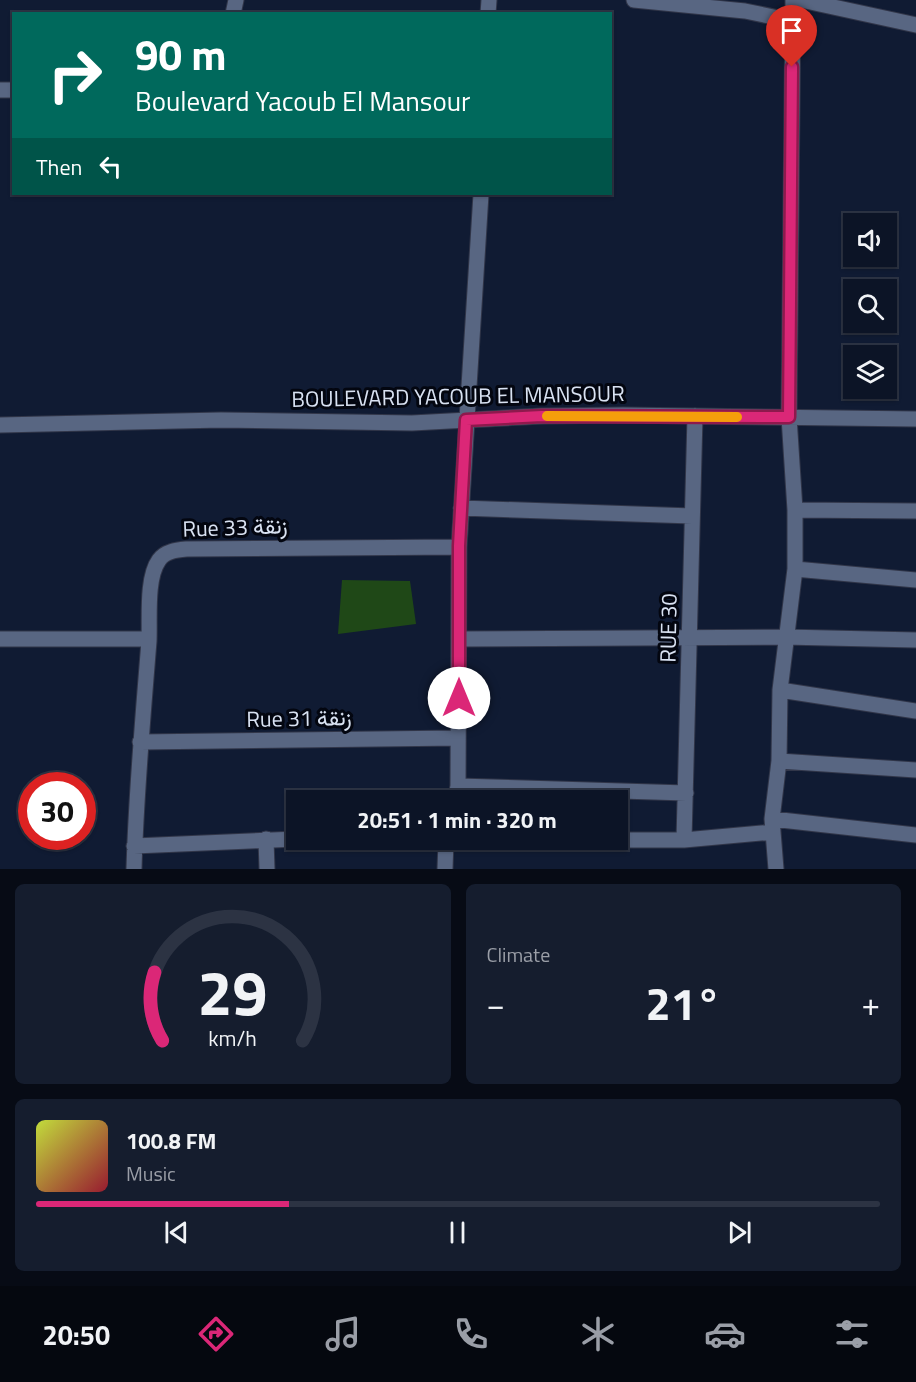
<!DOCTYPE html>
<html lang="en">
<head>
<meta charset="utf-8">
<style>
  body { margin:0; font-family:"Titillium Web",Vazirmatn,sans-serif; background:#151d2e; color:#f1f3f6; height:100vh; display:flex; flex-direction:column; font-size:22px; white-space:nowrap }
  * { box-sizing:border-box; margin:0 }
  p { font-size:20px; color:#9a9ea7 }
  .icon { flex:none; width:33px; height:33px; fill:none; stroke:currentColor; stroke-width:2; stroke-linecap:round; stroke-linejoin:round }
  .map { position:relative; height:869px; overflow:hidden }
  .side { display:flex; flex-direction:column; gap:15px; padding:15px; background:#070b15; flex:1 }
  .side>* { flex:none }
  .banner { position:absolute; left:12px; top:12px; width:600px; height:183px; border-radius:0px; box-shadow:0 2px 4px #0004,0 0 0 2px #2c3343; background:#00695c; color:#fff; overflow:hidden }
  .buttons { position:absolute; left:843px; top:213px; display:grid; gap:12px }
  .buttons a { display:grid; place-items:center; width:54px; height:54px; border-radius:0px; background:#0c1426; box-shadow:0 2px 4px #0004,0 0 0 2px #2c3343; font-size:30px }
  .speed { position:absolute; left:18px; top:772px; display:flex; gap:12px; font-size:30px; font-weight:700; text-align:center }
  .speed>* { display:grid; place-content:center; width:78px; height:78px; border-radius:50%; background:#0c1426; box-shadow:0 2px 4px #0004,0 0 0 2px #2c3343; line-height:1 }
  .speed .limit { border:9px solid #d22; background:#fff; color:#111 }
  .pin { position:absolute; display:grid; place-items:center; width:51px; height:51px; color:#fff; margin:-62px -26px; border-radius:50% 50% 50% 0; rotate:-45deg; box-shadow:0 0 6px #0007 }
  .pin .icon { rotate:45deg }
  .me { position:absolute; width:66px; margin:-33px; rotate:0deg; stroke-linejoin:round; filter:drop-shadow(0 0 4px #0008) }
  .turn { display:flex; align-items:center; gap:21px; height:126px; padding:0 24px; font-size:27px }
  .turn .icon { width:78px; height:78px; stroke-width:2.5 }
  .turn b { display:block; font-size:42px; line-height:51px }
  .then { display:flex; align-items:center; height:57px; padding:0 24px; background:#0003; gap:12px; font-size:22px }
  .big { font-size:45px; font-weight:700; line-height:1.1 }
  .side .widget { flex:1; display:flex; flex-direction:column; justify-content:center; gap:9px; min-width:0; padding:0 21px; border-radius:9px; background:#151d2e }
  .side .dial { align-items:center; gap:0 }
  .dial svg { height:156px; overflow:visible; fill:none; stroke:#2c3343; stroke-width:7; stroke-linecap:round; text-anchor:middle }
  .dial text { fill:#f1f3f6; stroke:none }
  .song { display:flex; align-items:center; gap:18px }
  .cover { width:72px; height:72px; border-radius:9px; background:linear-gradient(135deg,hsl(70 70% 55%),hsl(350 70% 35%)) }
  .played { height:6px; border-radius:3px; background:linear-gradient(90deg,#db2777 30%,#2c3343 30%) }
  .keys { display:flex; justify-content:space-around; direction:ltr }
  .heat { display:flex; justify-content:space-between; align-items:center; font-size:33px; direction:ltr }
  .side .tiles { flex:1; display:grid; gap:15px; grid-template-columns:1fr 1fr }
  .widget:last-child { grid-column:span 2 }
  .trip { position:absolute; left:286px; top:790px; width:342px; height:60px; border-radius:0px; background:#0c1426; box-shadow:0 2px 4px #0004,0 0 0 2px #2c3343; font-weight:700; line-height:60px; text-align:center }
  .dock { display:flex; height:96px; justify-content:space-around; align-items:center; background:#05080f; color:#9a9ea7 }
  .dock .icon { width:42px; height:42px }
  .dock .current { color:#db2777 }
  .dock b { font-size:27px; color:#f1f3f6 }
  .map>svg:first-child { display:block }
  .green { fill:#1f4817 }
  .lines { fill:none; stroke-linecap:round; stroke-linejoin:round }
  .street-casing { stroke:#313649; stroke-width:17 }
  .street { stroke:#586682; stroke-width:15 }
  .route-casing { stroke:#8e194d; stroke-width:15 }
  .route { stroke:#db2777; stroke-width:10 }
  .slow { stroke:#f59e0b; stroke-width:10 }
  .labels { text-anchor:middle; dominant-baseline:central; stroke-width:6; stroke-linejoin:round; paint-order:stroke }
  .street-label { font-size:22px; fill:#d9e2f2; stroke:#030610 }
</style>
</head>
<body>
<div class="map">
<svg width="916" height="869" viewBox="0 0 916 869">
  <rect width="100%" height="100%" fill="#101b33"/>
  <path class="green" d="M342 580 410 581 416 624 338 634Z"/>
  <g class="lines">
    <g class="street-casing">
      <path id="street" d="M634 0 745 11 793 21
        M801 0 916 25
        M233 14 236 0
        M488 14 489 0
        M0 90H14
        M0 425 221 420 412 423 542 416 623 415 916 419
        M461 508 692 516
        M795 510 916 511
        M795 569 916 580
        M0 639H149
        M459 639 785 637 916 640
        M780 690 916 711
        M140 742 458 738
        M779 761 916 770
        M458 786 686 793
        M455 801 458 786 459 547 481 194
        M772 819 916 835
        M266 839 267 869
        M411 840H684L772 832
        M684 840 695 416
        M134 846 297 839
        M134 869C136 793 143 717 149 641 150 619 146 578 159 560 165 551 177 550 187 549L459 547
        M445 869 446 840
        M776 869 772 819 779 761 780 690 795 569V510L789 417 793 0"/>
    </g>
    <use href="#street" class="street"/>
  </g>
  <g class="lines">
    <g class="route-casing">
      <path id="route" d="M459 698V546L466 420 542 416 789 417 792 67"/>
    </g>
    <use href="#route" class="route"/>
    <path class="slow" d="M547 416 737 417"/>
  </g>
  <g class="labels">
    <g class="street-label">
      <text transform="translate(458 396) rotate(-1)">BOULEVARD YACOUB EL MANSOUR</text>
      <text transform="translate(235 527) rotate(-2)">Rue 33 زنقة</text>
      <text transform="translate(668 628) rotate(-89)">RUE 30</text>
      <text transform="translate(299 718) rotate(-1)">Rue 31 زنقة</text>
    </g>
  </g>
</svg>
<div class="buttons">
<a><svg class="icon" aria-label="sound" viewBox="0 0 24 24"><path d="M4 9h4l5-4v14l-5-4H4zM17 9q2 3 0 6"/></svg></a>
<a><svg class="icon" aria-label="search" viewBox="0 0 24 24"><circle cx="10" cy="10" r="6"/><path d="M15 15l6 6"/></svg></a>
<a><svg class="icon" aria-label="layers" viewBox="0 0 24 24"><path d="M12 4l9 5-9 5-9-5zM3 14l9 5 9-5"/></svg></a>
</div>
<div class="speed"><div class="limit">30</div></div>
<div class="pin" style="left:792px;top:67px;background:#d93025"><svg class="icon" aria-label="arrive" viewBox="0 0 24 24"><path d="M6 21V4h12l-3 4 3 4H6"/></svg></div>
<svg class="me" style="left:459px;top:698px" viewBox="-20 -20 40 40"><circle r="19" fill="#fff"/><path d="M0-13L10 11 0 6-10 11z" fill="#db2777"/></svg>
<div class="trip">20:51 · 1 min · 320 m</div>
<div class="banner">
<div class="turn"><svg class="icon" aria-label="right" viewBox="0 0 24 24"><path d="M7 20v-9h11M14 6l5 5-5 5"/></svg><div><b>90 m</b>Boulevard Yacoub El Mansour</div></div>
<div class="then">Then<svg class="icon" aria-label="left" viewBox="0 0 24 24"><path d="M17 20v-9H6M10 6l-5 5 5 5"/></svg></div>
</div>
</div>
<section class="side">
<div class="tiles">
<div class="widget dial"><svg viewBox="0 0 100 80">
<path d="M14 69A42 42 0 1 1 86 69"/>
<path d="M14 69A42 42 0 0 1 10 34" stroke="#db2777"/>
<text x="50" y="56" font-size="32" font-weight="700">29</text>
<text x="50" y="72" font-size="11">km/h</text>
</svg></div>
<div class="widget"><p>Climate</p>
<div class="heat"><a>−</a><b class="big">21°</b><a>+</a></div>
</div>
<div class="widget">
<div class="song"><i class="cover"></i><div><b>100.8 FM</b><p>Music</p></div></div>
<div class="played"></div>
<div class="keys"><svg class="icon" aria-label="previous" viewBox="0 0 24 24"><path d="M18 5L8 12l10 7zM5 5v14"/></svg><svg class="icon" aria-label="pause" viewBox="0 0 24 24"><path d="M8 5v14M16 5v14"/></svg><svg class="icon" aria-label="next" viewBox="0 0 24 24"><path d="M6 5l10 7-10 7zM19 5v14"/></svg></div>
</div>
</div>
</section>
<nav class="dock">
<b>20:50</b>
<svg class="icon current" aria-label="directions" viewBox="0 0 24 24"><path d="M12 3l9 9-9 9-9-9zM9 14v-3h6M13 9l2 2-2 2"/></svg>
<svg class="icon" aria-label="music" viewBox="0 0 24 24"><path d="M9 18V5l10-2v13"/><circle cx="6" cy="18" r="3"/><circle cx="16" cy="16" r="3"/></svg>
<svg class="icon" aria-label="phone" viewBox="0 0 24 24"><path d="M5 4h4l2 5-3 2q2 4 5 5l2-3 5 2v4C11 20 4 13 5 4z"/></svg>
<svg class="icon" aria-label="climate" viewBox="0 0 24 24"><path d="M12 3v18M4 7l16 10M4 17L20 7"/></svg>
<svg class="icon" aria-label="car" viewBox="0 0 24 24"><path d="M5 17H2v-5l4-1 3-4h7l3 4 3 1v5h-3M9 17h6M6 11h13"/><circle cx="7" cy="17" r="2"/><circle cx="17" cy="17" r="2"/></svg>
<svg class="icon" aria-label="filters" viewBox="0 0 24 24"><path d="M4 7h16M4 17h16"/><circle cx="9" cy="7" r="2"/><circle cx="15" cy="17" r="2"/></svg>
</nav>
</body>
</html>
